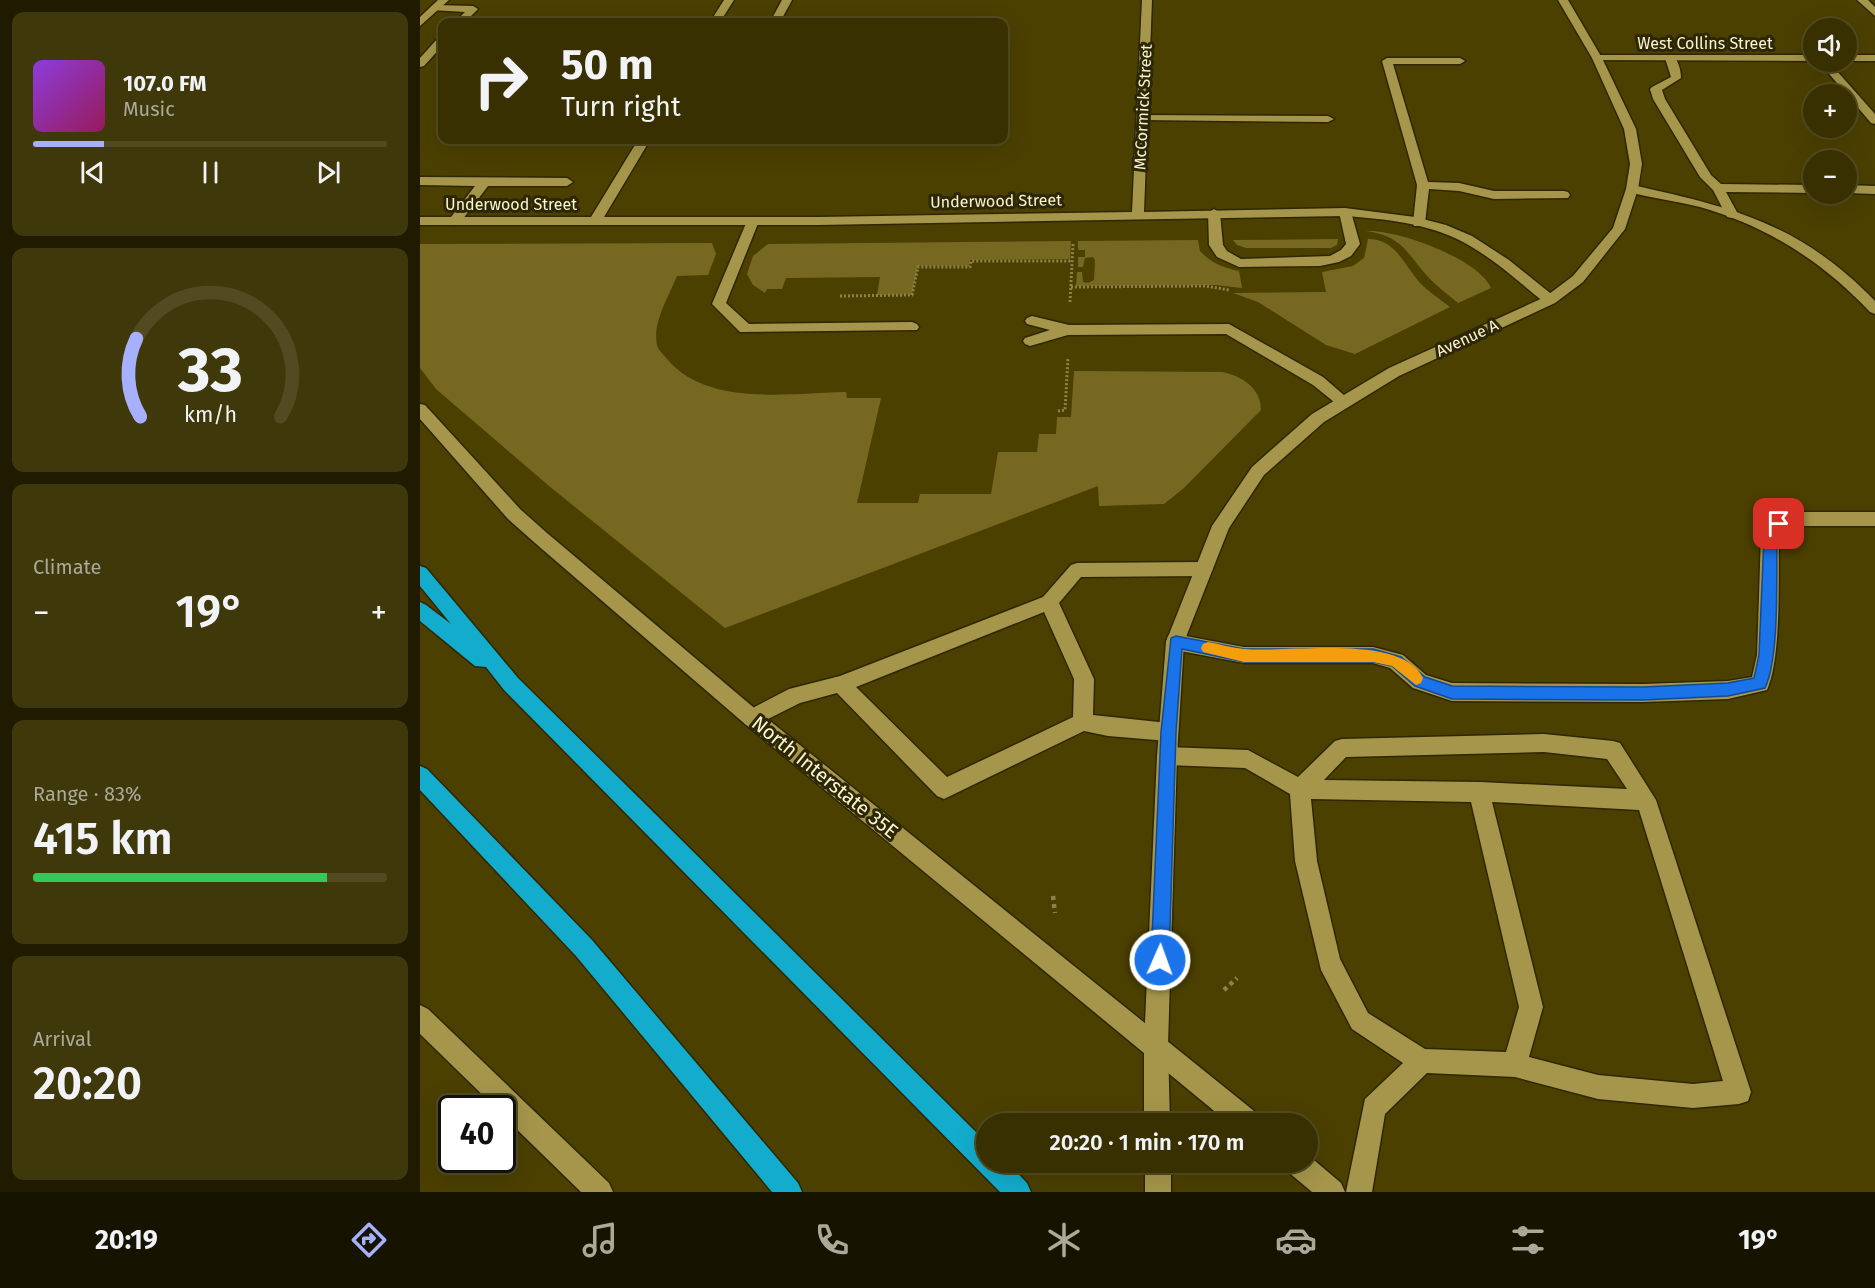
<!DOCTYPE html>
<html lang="en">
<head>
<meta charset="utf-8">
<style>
  body { margin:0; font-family:"Fira Sans",sans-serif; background:#3f380a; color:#f1f3f6; height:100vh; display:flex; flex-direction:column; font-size:22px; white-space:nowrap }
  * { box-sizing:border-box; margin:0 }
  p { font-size:20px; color:#aba999 }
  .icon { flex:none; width:33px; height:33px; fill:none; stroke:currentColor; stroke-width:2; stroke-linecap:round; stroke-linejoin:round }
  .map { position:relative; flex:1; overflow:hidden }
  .drawer { display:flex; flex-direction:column; gap:12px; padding:12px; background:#1f1a00; width:420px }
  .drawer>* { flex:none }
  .guide { position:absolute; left:18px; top:18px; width:570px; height:126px; border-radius:12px; box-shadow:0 6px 24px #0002,0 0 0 2px #524b22; background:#383000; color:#f1f3f6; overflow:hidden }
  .controls { position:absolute; left:1383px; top:18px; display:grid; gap:12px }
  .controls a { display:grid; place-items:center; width:54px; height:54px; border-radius:50%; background:#383000; box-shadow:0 6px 24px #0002,0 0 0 2px #524b22; font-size:30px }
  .speed { position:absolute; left:18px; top:1095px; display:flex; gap:12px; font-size:30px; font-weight:700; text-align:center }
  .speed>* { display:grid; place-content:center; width:78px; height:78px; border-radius:50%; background:#383000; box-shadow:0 6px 24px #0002,0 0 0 2px #524b22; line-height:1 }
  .speed .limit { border:3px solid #111; border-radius:9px; background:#fff; color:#111 }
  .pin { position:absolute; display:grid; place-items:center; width:51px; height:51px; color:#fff; margin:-26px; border-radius:12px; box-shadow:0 3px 9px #0006 }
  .me { position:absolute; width:66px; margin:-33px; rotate:2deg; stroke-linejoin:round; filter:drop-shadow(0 0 4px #0008) }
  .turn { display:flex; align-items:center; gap:21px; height:126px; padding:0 24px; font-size:27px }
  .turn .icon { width:78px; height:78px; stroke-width:2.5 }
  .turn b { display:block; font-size:42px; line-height:51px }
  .big { font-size:45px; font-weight:600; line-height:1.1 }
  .drawer .tile { flex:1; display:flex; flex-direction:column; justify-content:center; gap:9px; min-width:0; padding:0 21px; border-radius:12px; background:#3f380a }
  .drawer .dial { align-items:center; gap:0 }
  .dial svg { height:156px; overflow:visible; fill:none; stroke:#524b22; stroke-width:7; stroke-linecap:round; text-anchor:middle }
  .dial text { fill:#f1f3f6; stroke:none }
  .song { display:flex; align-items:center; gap:18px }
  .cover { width:72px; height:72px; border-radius:9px; background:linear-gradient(135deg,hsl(270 70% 55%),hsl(330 70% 35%)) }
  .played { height:6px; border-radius:3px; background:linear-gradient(90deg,#a7b0fc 20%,#524b22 20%) }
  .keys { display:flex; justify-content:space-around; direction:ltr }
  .heat { display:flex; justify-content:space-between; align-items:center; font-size:33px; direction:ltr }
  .charge { height:9px; border-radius:4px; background:linear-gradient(90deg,#34c759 83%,#524b22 0) }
  .trip { position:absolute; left:556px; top:1113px; width:342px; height:60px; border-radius:30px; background:#383000; box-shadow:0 6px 24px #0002,0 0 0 2px #524b22; font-weight:600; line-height:60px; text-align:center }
  .menu { display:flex; height:96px; justify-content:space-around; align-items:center; background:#161300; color:#aba999 }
  .menu .icon { width:42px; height:42px }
  .menu .on { color:#a7b0fc }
  .menu b { font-size:27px; color:#f1f3f6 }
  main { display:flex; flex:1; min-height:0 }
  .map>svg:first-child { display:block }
  .green { fill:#766820 }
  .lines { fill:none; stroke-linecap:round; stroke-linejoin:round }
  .service-casing { stroke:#2f2700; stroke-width:3 }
  .minor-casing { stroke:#2f2700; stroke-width:3 }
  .tertiary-casing { stroke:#2f2700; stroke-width:3 }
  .secondary-casing { stroke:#2f2700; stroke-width:3 }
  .motorway-casing { stroke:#2f2700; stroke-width:3 }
  .path-far1 { stroke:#8b824c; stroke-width:3; stroke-dasharray:2 2; stroke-linecap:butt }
  .path { stroke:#8b824c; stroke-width:4.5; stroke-dasharray:4 4; stroke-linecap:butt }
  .service { fill:#a5964b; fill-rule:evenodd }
  .minor { fill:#a5964b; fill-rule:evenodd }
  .tertiary { fill:#a5964b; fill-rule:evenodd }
  .secondary { fill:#a5964b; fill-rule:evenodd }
  .motorway { fill:#14accd; fill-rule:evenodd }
  .route { fill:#1a73e8; stroke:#114b97; stroke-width:1.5 }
  .slow { fill:#f59e0b }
  .labels { text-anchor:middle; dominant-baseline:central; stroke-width:6; stroke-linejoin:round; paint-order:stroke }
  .far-street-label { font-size:16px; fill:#fbf4cf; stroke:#2d2707 }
  .street-label { font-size:20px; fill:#fbf4cf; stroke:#2d2707 }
</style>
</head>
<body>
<main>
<section class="drawer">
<div class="tile">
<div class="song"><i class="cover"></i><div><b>107.0 FM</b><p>Music</p></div></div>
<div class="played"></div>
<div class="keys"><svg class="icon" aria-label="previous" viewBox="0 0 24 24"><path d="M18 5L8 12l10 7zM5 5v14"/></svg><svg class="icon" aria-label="pause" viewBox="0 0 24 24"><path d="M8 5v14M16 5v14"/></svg><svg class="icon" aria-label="next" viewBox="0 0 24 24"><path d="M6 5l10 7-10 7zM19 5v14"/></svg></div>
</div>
<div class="tile dial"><svg viewBox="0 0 100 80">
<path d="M14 69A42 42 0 1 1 86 69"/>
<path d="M14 69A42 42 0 0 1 12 29" stroke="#a7b0fc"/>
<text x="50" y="56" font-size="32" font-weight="700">33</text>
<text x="50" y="72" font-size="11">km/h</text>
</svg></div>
<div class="tile"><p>Climate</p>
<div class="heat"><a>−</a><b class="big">19°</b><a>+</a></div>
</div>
<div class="tile"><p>Range · 83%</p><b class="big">415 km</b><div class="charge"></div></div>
<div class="tile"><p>Arrival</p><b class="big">20:20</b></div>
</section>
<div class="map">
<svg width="1455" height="1192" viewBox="0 0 1455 1192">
  <rect width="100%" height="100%" fill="#4b4000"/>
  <path class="green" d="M946 231C977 229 1059 259 1071 288L1038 303C1030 296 1020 289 1012 281 988 257 985 236 946 231Z
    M918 239 917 245 911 248H826L817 245 813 240Z
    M948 239C976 239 984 265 1000 283 1009 292 1020 299 1030 307L935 354 906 345 838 302 813 293 906 292 902 272 933 266 944 258Z
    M778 240 780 251C791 263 804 268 819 271L822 288 795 285 656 286 657 272H662L663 282 668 283 674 280 675 260 673 257 665 258 663 267H658V257H665V250H658V241Z
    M651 241 650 259 550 260 549 266H498L492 294 457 295 460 277 366 278 362 289H347L345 293 333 285 327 274 333 256 348 244Z
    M292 243 296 254 288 275 257 276C249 296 232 323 237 345 238 350 244 355 248 360 288 407 371 393 426 392L427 398H461L437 503H498L500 494H571L578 452H617L619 434H636L637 417H651L654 371 802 372C822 376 841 388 841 410L764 488 744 504 679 506 678 486 305 628 129 486 16 389 0 368V244Z"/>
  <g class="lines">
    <g class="service-casing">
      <path id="service" d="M362 0H372L360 22H350Z
        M1437 0H1448L1455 7V16Z
        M15 5 53 6 58 9 45 22H35L45 12 11 10 10 8Z
        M22 37V46L4 66 0 67V58L18 38Z
        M1250 55C1258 57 1261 70 1261 78L1242 90 1245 99 1291 175 1301 184 1394 185V193L1306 192 1318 214 1312 218 1307 217 1293 190 1280 177 1233 99 1230 89 1232 87 1251 77 1245 58Z
        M967 58H1040L1045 61 1040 64H973L1008 182 1039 183 1074 191H1144L1148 192 1150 195 1148 198 1074 199 1039 191 1009 189 1005 223 1004 226H994L993 223 997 185 962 61Z
        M1399 62H1409L1455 114V124L1451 123Z
        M723 115 908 116 914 119 908 122 719 120 717 118Z
        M0 177 147 178 153 182 147 186H68L39 224 34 225 28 221 55 186 0 185Z
        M1426 185 1455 186V194L1426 193Z
        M925 208 931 212 940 244 931 256 919 262 900 266 819 267 797 257 789 245 788 213 794 209 800 213 803 245 807 251 821 259 910 256 921 250 926 244 919 212Z
        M333 217 339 221 306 303 329 324 492 322 497 324 499 327 497 330 320 332 292 304 327 221Z
        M612 316 649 325 809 324 903 377 932 402 929 406H919L893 385 806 334 648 335 610 346 605 344 603 341 605 338 630 330 607 324 605 321 607 318Z
        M1378 512H1455V526H1378L1365 529 1359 537C1358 576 1362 657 1347 690L1308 699 1223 702 1032 701 993 688 970 668 953 663H824L755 650 748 648 746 642 748 636 755 634 824 647H953L983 655 1006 675 1032 683 1223 684 1308 681 1332 677 1337 655 1341 535 1353 519Z
        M784 562 790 564 793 569 790 574 784 576 661 577 639 603 674 679 673 715 748 723 755 726 758 732 755 738 748 741 688 736 664 731 524 799 517 796 417 693 380 703 332 727 325 724 322 718 325 712 369 689 420 676 623 597 651 565 657 563ZM624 612 654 679 653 717 527 777 436 687Z
        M1124 734 1193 741 1200 743 1236 800 1331 1092 1328 1101 1319 1104 1273 1108 1178 1099 1095 1077 1007 1073 965 1114 952 1192H926L945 1099 983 1063 932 1029 901 970 875 861 870 794 825 768 747 765 740 763 737 756 740 749 747 747 828 750 878 777 915 741 922 739ZM1124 752 1187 759 1207 789 1060 782 904 780 926 757ZM891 799 1051 802 1099 1007 1086 1052 1005 1049 948 1013 920 959 897 861ZM1072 802 1219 810 1303 1081 1273 1084 1178 1075 1109 1057 1123 1007Z"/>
    </g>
    <g class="minor-casing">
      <path id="minor" d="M18 0H29L0 26V17Z
        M304 0H314L300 22H290Z
        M722 0H732L724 212 925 208 995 217 1026 225 1052 236 1089 260 1135 297 1137 300 1135 303H1125C1099 282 1073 258 1043 242 1007 223 965 219 925 216L398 225H0V217H171L218 140H230L184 217H398L712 212Z
        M1177 55H1394V61L1173 60V56Z
        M1426 55H1455V61H1426Z
        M1212 185C1312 207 1381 224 1455 301V314L1450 312C1403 262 1347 226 1280 207 1256 201 1231 198 1208 192L1206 189 1208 186Z"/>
    </g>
    <g class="tertiary-casing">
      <path id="tertiary" d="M1138 0H1148L1182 58 1216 129 1222 164 1218 189 1205 229 1163 282 1135 303 979 376 904 422 844 475 809 528 764 642 757 756 748 1045 750 1124H724V1045L737 756 746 642 792 526 832 467 892 414 969 368 1125 297 1153 276 1193 228 1206 189 1210 164 1204 129 1172 58Z
        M725 1162H751V1192H725Z"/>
    </g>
    <g class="secondary-casing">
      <path id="secondary" d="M0 404 5 405 100 509 127 533 339 712 839 1115 842 1124H810L325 724 115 543 88 519 0 419Z
        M0 1005 8 1009 189 1183 193 1192H161L82 1115V1108H76L0 1034Z
        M888 1155 921 1183 925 1192H892L867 1171 863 1162H888Z"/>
    </g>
    <g class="motorway-casing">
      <path id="motorway" d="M0 566 6 568 98 678 567 1143V1162H587L607 1183 611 1192H580L84 690 66 667 55 666 0 621V602L6 605 31 624 0 586Z
        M0 766 7 769 172 940 378 1183 382 1192H352L156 956 0 790Z"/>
    </g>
    <path class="path-far1" d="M651 287 786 286 809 290
      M420 296 492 295 498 267H550L551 261H652
      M650 302 653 244
      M638 411 645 410 648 358"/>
    <path class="path" d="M633 896 635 913
      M804 990 817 978"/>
    <use href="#service" class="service"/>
    <use href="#minor" class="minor"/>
    <use href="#tertiary" class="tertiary"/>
    <use href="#secondary" class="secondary"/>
    <use href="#motorway" class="motorway"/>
  </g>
  <path class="route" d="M1359 519 1365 524 1357 537C1356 575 1360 656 1345 688L1308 696 1223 700 1032 699 995 686 972 666 953 662H824L762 649 756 732 749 960 746 966 740 969 734 966 731 960 741 732 751 638 756 636 824 649H953L981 657 1005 677 1032 686 1223 687 1308 683 1334 678 1339 655 1344 536 1354 521Z"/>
  <path class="slow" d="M788 642C800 644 812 648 824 649 868 653 982 633 1003 678L1001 683 996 685 972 666 953 662H824L783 652 781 648 783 644Z"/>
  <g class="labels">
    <g class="far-street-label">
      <text x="1285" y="43">West Collins Street</text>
      <text transform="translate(723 107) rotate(-87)">McCormick Street</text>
      <text transform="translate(576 201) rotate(-1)">Underwood Street</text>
      <text x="91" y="204">Underwood Street</text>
      <text transform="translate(1047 338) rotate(-25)">Avenue A</text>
    </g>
    <g class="street-label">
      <text transform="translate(405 777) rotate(39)">North Interstate 35E</text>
    </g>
  </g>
</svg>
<div class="controls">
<a><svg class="icon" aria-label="sound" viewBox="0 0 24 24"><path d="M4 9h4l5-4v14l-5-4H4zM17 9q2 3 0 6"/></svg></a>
<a>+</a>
<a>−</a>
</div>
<div class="speed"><div class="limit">40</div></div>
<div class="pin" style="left:1359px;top:524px;background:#d93025"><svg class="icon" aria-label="arrive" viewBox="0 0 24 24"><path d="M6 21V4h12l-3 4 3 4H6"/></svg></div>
<svg class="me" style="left:740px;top:960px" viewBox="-20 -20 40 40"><circle r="17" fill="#1a73e8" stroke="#fff" stroke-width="3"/><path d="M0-11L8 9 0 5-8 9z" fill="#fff"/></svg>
<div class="trip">20:20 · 1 min · 170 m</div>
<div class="guide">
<div class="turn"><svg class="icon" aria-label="right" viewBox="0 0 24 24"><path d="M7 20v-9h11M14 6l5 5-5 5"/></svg><div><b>50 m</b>Turn right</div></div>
</div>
</div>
</main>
<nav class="menu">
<b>20:19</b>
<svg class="icon on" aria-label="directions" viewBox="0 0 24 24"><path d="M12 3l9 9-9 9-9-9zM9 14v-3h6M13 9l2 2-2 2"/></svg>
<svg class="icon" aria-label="music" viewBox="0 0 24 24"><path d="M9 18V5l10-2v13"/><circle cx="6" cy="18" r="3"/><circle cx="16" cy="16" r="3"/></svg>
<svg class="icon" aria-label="phone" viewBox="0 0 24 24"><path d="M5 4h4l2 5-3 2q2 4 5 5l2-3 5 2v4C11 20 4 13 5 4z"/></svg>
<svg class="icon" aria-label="climate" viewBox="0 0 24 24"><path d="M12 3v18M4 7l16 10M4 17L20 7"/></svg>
<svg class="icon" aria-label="car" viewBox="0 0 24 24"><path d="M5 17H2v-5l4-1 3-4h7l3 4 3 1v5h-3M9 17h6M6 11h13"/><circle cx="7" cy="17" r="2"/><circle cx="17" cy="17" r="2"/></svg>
<svg class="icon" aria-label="filters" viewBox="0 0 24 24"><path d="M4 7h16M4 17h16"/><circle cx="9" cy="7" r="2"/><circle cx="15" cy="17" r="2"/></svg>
<b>19°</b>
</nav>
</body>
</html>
